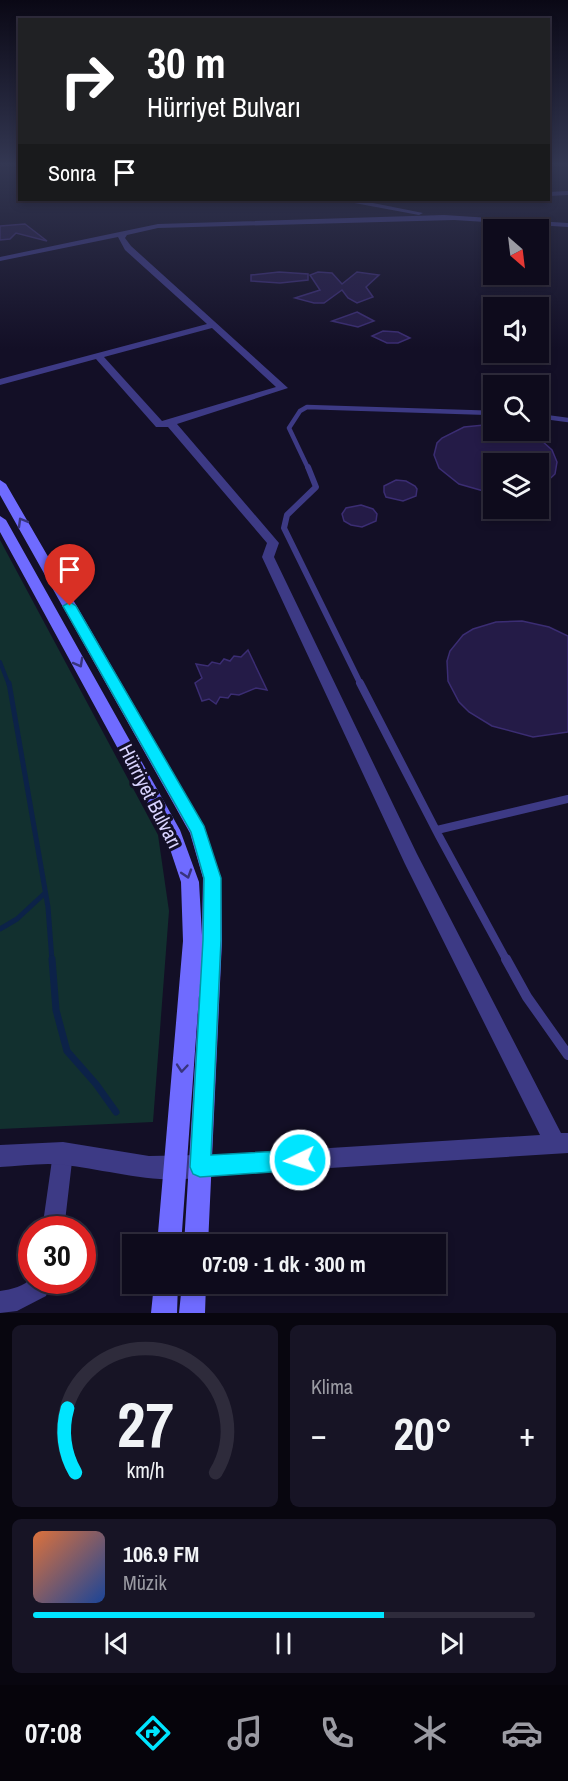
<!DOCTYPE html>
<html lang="tr">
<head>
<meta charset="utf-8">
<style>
  body { margin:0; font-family:"Archivo Narrow",sans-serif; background:#171425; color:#f1f3f6; height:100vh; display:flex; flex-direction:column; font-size:22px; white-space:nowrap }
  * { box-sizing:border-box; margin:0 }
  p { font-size:20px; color:#9b9ba3 }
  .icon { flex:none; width:33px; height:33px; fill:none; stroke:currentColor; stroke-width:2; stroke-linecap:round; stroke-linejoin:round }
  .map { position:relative; height:1313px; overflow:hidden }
  .details { display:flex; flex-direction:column; gap:12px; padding:12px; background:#08060f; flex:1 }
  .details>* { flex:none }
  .banner { position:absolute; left:18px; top:18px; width:532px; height:183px; border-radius:0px; box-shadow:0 3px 9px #0003,0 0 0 2px #2e2b3b; background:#202124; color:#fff; overflow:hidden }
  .needle { width:39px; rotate:152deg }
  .fabs { position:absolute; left:483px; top:219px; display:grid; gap:12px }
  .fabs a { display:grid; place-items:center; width:66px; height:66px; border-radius:0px; background:#0e0b1c; box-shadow:0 3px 9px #0003,0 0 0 2px #2e2b3b; font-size:30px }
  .speed { position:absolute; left:18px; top:1216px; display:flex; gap:12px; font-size:30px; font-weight:700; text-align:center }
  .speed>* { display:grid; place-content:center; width:78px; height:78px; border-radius:50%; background:#0e0b1c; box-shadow:0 3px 9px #0003,0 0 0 2px #2e2b3b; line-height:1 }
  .speed .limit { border:9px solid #d22; background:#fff; color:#111 }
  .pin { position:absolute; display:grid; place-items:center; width:51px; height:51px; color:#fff; margin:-62px -26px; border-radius:50% 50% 50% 0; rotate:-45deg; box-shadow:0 0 6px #0007 }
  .pin .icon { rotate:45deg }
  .me { position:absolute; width:66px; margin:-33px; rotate:266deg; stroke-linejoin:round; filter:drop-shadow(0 0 4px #0008) }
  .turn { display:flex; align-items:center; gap:21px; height:126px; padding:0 30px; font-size:27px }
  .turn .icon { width:78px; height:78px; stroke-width:2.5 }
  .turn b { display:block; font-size:42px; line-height:51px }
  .then { display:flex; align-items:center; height:57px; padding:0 30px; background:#0003; gap:12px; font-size:22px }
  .big { font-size:45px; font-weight:700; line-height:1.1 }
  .details .tile { flex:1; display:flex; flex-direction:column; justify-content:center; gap:9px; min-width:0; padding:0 21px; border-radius:9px; background:#171425 }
  .details .dial { align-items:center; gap:0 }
  .dial svg { height:156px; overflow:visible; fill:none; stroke:#2e2b3b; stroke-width:7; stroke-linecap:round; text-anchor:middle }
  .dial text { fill:#f1f3f6; stroke:none }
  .song { display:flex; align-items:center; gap:18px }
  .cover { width:72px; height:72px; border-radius:9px; background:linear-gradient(135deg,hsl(20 70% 55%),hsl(220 70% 35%)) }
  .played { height:6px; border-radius:3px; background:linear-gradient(90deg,#00e5ff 70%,#2e2b3b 70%) }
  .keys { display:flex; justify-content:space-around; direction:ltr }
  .heat { display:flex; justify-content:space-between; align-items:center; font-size:33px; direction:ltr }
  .details .tiles { flex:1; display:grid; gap:12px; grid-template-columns:1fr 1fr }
  .tile:last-child { grid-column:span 2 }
  .trip { position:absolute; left:122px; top:1234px; width:324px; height:60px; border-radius:0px; background:#0e0b1c; box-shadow:0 3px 9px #0003,0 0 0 2px #2e2b3b; font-weight:700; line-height:60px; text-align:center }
  .tabs { display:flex; height:96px; justify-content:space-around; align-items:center; background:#06040b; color:#9b9ba3 }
  .tabs .icon { width:42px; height:42px }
  .tabs .active { color:#00e5ff }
  .tabs b { font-size:27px; color:#f1f3f6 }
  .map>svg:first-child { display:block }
  .green { fill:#12302f }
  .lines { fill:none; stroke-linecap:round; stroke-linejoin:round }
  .stream-far2 { stroke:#0c2248; stroke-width:4 }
  .stream-far1 { stroke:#0c2248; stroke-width:5 }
  .stream { stroke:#0c2248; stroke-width:7 }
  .building { fill:#241b47; stroke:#3b2d73; stroke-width:1.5 }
  .service-far4 { stroke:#3d3a85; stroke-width:4 }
  .service-far3 { stroke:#3d3a85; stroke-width:4.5 }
  .service-far2 { stroke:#3d3a85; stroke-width:6 }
  .service-far1 { stroke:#3d3a85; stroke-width:8 }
  .service { stroke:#3d3a85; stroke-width:10 }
  .minor { fill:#3d3a85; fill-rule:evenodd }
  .tertiary { fill:#3d3a85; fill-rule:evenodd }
  .secondary { fill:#6f6bff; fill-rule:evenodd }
  .oneway { stroke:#38347d }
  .route { fill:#00e5ff; stroke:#0095a6; stroke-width:1.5 }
  .labels { text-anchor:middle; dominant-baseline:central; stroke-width:6; stroke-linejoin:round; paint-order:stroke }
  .near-street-label { font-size:20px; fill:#d9d4ff; stroke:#130f26 }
</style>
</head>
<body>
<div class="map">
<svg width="568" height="1313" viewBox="0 0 568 1313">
  <rect width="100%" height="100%" fill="#130f26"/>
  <path class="green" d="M0 540 158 835 169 911 153 1122 0 1129Z"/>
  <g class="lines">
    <path class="stream-far2" d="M0 662 9 685"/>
    <path class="stream-far1" d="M9 683 48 907 52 961
      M0 929 17 919 45 893"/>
    <path class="stream" d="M52 959 56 1010 67 1051 96 1084 116 1112"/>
  </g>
  <path class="building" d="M25 224 47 241 16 233 10 239 0 240V226Z
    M279 272 308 274V280L280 283 251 281V275Z
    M318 272 332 273 342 284 357 272 379 275 366 287 373 297 357 303 348 298 342 290 324 303H314L295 298 320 290 310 275Z
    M357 312 374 321 358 327 332 321Z
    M383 331 398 332 410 338 398 343H387L372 336Z
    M494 424V430L525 431 541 440 552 450 557 462 555 474 538 490V464H494V494L459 484 439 468 434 455 437 443 442 438 464 427Z
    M396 480 406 481 415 486 417 489 416 496 403 501 386 497 384 492V486Z
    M361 505 373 509 377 514 376 521 362 527 351 525 344 521 342 514 346 508Z
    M522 621 549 627 568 636V732L533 737 492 726 469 712 459 702 448 681 447 661 450 651 463 635 473 629 496 622Z
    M248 650 267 690 256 688 239 695 231 694 228 698 220 697 216 704 209 699 202 701 195 683 202 678 196 664 208 666 212 662 220 664 224 659 230 661 234 656 241 657Z"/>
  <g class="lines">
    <path class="service-far4" d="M549 194 568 193"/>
    <path class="service-far3" d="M538 416 568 420
      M308 468 289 428 300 411 307 407 494 413"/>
    <path class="service-far2" d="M308 467 316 487 287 515 284 528 361 685"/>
    <path class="service-far1" d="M360 683 439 836 507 961
      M437 830 568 799"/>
    <path class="service" d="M506 959 527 997 568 1055"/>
    <path class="minor" d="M346 200H358L423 213 419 215 349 202Z
      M444 215 568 223V227L454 220 158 228 127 235 125 238 131 246 288 388 177 424 279 543 274 557 417 854 561 1133H568V1153L200 1176 193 1173 190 1166 193 1159 200 1156 540 1135 405 864 262 557 267 543 168 427H156L96 359 0 385V379L207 324 125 250 118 237 0 261V257L158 224ZM212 328 276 387 162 421 104 357Z
      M63 1143 70 1146 73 1153 64 1230H42L53 1153 56 1146Z
      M32 1277V1281H52L46 1296 17 1311 0 1313V1291C12 1289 24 1287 32 1277Z"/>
    <path class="tertiary" d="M63 1142 149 1156 200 1155 208 1158 211 1166 208 1174C172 1189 104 1169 65 1165 44 1162 21 1166 0 1167V1145Z"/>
    <path class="secondary" d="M0 480 6 484 204 826 221 878 222 940 208 1245H184L200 982 181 1245H157L183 941 181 882 166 837 0 532V516L6 520 180 830 199 882 202 935 203 878 190 833 0 495Z
      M154 1284H178L177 1313H151Z
      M182 1284H206L205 1313H179Z"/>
  </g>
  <defs><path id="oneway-chevron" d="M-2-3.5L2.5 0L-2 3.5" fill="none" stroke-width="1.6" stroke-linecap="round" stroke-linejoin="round" transform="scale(1.5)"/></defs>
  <g class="oneway">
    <use href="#oneway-chevron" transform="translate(22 522) rotate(-120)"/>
    <use href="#oneway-chevron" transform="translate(79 663) rotate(61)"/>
    <use href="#oneway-chevron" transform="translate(187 874) rotate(72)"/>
    <use href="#oneway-chevron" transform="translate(182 1068) rotate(95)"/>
  </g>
  <linearGradient id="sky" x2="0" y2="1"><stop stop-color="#0a0815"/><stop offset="0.47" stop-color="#333752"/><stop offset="1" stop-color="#333752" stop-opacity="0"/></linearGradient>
  <rect width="568" height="349" fill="url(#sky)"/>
  <path class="route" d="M70 602 76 606 204 826 221 878V940L211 1155 300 1150 307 1153 310 1160 307 1167 300 1170 200 1177 193 1174 190 1167 203 940 204 878 191 832 63 606Z"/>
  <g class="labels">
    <g class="near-street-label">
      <text transform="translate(151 796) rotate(63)">Hürriyet Bulvarı</text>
    </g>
  </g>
</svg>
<div class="fabs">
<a><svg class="needle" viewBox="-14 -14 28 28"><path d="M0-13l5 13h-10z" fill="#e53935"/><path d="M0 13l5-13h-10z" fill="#9b9ba3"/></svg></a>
<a><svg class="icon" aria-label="sound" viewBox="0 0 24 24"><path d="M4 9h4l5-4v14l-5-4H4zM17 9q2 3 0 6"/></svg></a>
<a><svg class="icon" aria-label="search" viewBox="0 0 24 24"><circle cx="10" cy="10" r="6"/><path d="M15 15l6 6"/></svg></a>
<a><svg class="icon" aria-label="layers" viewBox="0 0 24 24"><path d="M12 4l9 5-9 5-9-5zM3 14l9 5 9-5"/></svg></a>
</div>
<div class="speed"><div class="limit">30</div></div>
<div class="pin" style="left:70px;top:606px;background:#d93025"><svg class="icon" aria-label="arrive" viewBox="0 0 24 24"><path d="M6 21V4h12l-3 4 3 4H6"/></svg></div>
<svg class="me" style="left:300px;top:1160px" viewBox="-20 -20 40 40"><circle r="17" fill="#00e5ff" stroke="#fff" stroke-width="3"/><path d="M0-11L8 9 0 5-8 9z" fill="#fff"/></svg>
<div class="trip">07:09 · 1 dk · 300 m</div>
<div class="banner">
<div class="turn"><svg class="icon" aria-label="right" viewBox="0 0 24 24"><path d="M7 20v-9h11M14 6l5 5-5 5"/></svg><div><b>30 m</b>Hürriyet Bulvarı</div></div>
<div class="then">Sonra<svg class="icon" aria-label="arrive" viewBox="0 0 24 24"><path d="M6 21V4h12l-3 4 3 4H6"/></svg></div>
</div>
</div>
<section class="details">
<div class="tiles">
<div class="tile dial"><svg viewBox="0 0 100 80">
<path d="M14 69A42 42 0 1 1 86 69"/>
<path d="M14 69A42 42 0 0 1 10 36" stroke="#00e5ff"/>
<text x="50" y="56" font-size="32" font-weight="700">27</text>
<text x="50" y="72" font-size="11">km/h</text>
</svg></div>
<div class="tile"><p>Klima</p>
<div class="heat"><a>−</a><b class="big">20°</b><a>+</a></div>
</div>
<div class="tile">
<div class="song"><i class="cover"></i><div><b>106.9 FM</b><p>Müzik</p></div></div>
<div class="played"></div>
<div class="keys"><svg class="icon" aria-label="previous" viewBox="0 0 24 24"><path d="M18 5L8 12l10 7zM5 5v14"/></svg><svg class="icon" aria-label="pause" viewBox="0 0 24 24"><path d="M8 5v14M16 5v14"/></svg><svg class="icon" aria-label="next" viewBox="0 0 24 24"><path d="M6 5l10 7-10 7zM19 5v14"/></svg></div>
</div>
</div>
</section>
<nav class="tabs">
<b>07:08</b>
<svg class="icon active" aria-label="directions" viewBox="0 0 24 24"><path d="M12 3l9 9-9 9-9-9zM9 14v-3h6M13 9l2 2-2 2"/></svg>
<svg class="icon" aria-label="music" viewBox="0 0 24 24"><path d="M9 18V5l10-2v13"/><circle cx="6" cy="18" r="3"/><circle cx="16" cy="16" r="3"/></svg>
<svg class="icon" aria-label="phone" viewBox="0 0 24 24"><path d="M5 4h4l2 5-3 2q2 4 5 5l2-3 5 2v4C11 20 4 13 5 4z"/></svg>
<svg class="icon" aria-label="climate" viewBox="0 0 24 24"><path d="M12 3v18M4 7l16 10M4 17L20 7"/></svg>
<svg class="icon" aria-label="car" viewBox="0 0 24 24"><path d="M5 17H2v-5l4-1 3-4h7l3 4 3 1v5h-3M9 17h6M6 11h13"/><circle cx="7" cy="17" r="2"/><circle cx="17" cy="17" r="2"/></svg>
</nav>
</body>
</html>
